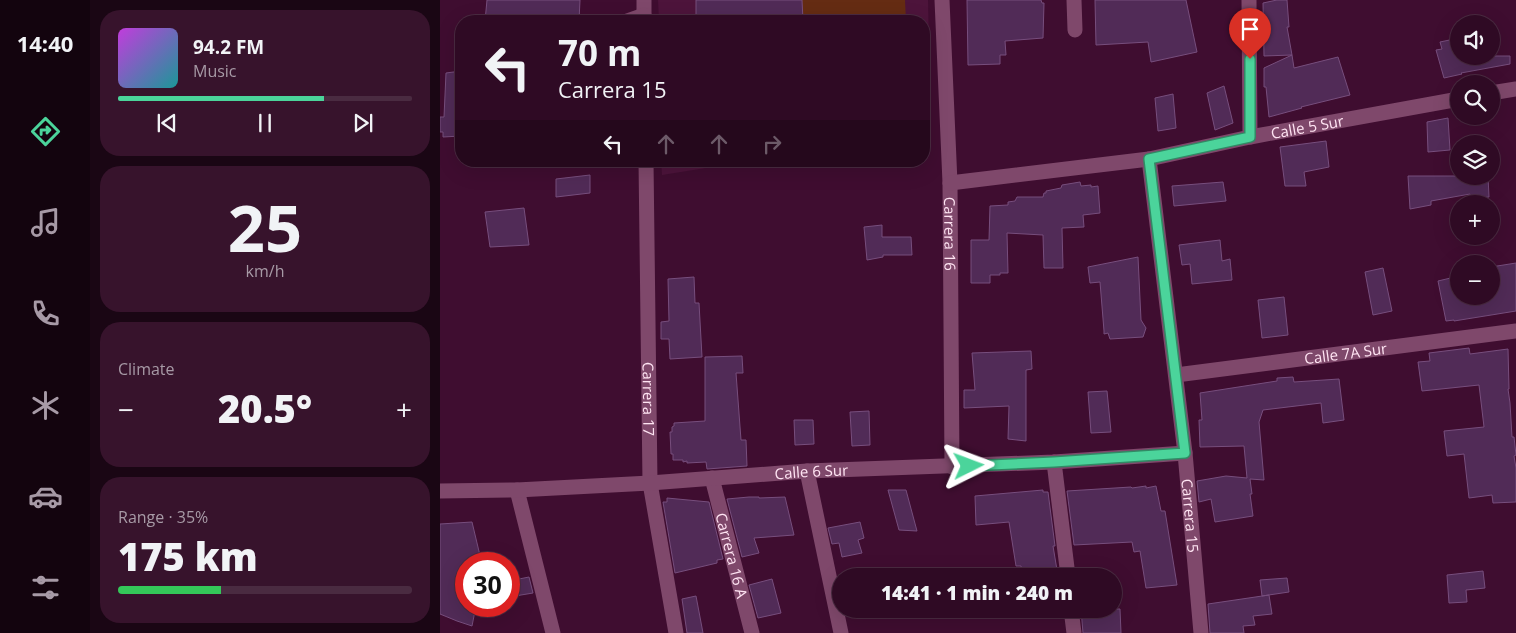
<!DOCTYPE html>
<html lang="en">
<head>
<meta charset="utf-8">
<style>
  body { margin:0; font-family:"Open Sans",sans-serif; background:#37132c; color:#f1f3f6; height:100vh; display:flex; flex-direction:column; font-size:19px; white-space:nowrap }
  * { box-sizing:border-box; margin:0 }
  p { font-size:16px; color:#a79aa6 }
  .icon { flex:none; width:28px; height:28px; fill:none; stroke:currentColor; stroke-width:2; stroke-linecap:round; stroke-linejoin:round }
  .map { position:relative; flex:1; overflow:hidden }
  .details { display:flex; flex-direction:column; gap:10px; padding:10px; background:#1a0614; width:350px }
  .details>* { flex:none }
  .hud { position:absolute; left:15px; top:15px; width:475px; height:152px; border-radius:20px; box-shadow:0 5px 20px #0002,0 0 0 1px #4a2b41; background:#2f0a24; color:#f1f3f6; overflow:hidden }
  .fabs { position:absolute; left:1010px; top:15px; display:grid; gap:10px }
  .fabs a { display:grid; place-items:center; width:50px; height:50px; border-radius:50%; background:#2f0a24; box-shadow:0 5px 20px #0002,0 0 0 1px #4a2b41; font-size:25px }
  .speed { position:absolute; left:15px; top:552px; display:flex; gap:10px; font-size:25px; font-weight:700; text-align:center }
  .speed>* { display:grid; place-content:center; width:65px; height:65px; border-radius:50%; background:#2f0a24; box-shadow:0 5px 20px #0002,0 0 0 1px #4a2b41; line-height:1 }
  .speed .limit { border:8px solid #d22; background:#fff; color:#111 }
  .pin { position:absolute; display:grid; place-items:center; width:42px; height:42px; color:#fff; margin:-51px -21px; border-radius:50% 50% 50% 0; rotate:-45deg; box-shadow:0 0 5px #0007 }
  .pin .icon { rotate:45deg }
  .me { position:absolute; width:55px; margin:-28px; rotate:87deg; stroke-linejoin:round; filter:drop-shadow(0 0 4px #0008) }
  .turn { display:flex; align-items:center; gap:18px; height:105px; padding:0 20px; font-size:22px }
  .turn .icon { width:65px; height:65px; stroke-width:2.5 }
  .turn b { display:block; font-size:35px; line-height:42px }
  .lanes { display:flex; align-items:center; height:48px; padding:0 20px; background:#0003; justify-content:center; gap:25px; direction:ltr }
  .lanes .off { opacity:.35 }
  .big { font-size:38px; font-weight:800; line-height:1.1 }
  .details .card { flex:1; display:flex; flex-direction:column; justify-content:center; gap:8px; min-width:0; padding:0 18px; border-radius:20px; background:#37132c }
  .details .dial { align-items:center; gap:0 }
  .dial b { font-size:65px; line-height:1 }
  .song { display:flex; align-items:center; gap:15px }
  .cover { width:60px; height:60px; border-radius:8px; background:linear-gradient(135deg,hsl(290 70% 55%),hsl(180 70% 35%)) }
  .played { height:5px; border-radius:2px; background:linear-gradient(90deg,#4bd49b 70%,#4a2b41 70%) }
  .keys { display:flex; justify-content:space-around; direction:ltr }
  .heat { display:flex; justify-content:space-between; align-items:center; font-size:28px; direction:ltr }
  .charge { height:8px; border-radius:4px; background:linear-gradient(90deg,#34c759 35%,#4a2b41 0) }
  .trip { position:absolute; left:392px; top:568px; width:290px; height:50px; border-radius:25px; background:#2f0a24; box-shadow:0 5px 20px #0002,0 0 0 1px #4a2b41; font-weight:800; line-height:50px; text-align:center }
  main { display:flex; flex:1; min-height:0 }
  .tab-bar { display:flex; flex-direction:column; width:90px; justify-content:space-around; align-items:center; background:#13040e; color:#a79aa6 }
  .tab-bar .icon { width:35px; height:35px }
  .tab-bar .selected { color:#4bd49b }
  .tab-bar b { font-size:22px; color:#f1f3f6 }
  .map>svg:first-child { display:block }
  .built { fill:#4d143b }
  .green { fill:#652c13 }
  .building { fill:#512b57; stroke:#774e7d }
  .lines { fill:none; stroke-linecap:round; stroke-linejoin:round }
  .street { stroke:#7f486b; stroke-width:15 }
  .route-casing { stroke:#318a65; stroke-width:12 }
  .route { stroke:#4bd49b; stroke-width:9 }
  .labels { text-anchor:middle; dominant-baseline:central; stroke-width:5; stroke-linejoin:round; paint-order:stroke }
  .street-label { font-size:15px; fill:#ffe4f3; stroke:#1a0513 }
</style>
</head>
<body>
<main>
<nav class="tab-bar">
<b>14:40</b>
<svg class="icon selected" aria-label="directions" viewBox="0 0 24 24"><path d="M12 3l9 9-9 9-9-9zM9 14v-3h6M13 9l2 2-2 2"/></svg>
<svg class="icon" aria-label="music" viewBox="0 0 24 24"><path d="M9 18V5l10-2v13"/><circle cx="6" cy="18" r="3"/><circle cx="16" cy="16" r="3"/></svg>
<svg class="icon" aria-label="phone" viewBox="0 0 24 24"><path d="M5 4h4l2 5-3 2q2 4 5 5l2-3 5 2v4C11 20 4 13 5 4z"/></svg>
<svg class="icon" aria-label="climate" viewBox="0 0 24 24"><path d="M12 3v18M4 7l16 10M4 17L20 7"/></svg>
<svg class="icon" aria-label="car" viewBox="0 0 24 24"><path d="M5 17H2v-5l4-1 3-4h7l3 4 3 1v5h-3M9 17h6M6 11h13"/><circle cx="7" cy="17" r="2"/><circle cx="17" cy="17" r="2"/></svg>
<svg class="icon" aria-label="filters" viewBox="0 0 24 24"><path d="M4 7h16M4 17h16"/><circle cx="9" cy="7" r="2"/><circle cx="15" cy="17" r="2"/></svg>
</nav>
<section class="details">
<div class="card">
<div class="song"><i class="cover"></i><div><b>94.2 FM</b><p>Music</p></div></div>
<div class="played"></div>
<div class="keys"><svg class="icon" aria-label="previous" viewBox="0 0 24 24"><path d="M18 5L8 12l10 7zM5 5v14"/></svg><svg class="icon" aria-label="pause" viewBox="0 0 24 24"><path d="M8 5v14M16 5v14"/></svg><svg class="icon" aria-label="next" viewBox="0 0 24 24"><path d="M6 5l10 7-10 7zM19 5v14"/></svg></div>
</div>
<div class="card dial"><b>25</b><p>km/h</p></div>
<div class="card"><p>Climate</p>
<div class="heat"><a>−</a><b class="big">20.5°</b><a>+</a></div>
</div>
<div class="card"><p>Range · 35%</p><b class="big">175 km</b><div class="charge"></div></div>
</section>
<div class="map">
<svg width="1076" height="633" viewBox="0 0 1076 633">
  <rect width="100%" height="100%" fill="#3f0d30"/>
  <path class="built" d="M218 0H488L491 132 484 133V21H219Z
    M221 161H310L222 175Z"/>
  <path class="green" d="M256 0H465L466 21H256Z"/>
  <path class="building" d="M47 0H140L139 21H45Z
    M256 0H362L363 21H256Z
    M527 0H601L602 3H604L603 38 565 41 566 55H560V64L528 65Z
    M655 0H746L757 52 711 62 708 42 656 45Z
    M837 0H847L849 27H847L852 55 824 56 823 3Z
    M1019 38V56H1070V64L1021 73 1022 74 1004 78 996 50 1002 49 1000 42Z
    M852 55 854 68 898 57 910 95 861 107 862 108 829 117 826 87H824V68Z
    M21 71V136L3 137V132H0V117H4L6 73Z
    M784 86 793 123 775 130 767 93Z
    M733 94 736 128 718 131 715 98Z
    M1008 118 1010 150 988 152 987 122Z
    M886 141 889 167 864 172 866 186H845L840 147Z
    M150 175V193L116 197V179Z
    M968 176H1048L1049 197 1030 199V194L991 201V205L970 209Z
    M640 182 641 186 651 185V187L658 186 660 213 643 215 644 227 622 228 623 268H604L603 235 567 233 568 273H560V275H550V283H531V240H549L550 206 568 205V202L575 201 577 197H603L604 193H606V191L621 188 622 185Z
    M783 182 786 201 734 206 732 186Z
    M84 208 89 245 50 247 45 212Z
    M442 225V237H471L472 255H443V257L427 260 424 227Z
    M780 240 782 261 790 259 792 280 752 284 750 264 742 265 739 245Z
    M698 257 701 320 706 328 703 337 670 339 668 333 664 334V331L660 282 650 283 648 267Z
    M1076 263V311L1014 321V320L1006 321 998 281 1019 276V296H1051V267Z
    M943 268 952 311 933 315 925 272Z
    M254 277 255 303H259L262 357 230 359 229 339H221V322L229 321 228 279Z
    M844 297 848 335 822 338 818 300Z
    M1029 348 1030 354 1068 349 1069 389H1068L1070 403 1072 437H1074L1076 455 1074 456 1076 468V502L1053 503 1052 495 1029 498 1024 454 1007 456 1004 431 1044 427 1039 385 982 391 978 362 990 361 989 353Z
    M591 351 592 369 586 370V441L568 439 569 406 524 408V390H535L532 353Z
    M302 356 303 373H296L301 440H306L307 466 267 469 266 462 247 463V461L243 462V460H233V454H231L230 432H232V427L234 426V423L265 421V357Z
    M853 377 854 382 899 379 904 420 883 423 881 403 823 410 819 422 824 480 810 479 812 494H810L813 516 775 522 771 499 759 502 757 481 786 476 807 478 804 446 760 447 759 420H762L760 393 837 381V378Z
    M667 391 671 432 651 433 648 392Z
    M429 411 430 445 412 446 410 412Z
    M354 420H373L374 444 355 445Z
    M706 486V488L716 486 721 511H725L737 585 706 588 700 551 694 552 692 542 634 545 627 491 691 487 692 488Z
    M448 490H466L477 531 459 530Z
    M603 490V492H608L615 546H613L618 576H583L581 566H576L569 522 536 525 535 496Z
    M309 497H319V498L345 497 354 535 314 538 319 553 302 557 287 499Z
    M227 498 269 502 283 559 277 560V563L235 573 223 502H227Z
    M32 522 42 564H26V606H36L32 626 17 621 0 614V524Z
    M420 522 424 538 418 540 422 553 402 557 399 543 392 544 388 528Z
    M1043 571 1045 588 1026 590 1027 602 1009 603 1007 575Z
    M89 577 93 593 69 597V581Z
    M847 578 849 592 822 596 820 580Z
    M332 579 341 613 318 618 309 585Z
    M829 595 832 614 813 616 815 625 803 626 804 633H770L768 604Z
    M256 596 263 633H247L242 599Z
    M641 609H680L681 633H643Z"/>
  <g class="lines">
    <g class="street">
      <path d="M204 0V21"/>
      <path id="s1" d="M502 0 510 183 512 467"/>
      <path d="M634 0 635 30"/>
      <path d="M809 0 810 137"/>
      <path d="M187 21 204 15"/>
      <path d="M1051 93 1076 89"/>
      <path id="s2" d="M709 159 745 453 761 633"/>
      <path id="s3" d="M206 161 210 483 236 633"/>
      <path id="s4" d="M510 183 709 159 810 137 1019 99"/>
      <path id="s5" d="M736 375 1076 331"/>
      <path d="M614 462 628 576"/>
      <path d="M367 471 401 633"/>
      <path id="s6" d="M272 478 312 633"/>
      <path d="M77 490 113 633"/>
      <path id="s7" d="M0 491 77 490 210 483 367 471 614 462 745 453"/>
      <path d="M631 609 634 633"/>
    </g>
  </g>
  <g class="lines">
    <g class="route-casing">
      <path id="route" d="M529 466 614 462 745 453 709 159 810 137V59"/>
    </g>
    <use href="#route" class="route"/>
  </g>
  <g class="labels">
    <g class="street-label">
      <text stroke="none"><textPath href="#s4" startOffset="362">Calle 5 Sur</textPath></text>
      <text stroke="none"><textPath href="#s1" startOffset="234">Carrera 16</textPath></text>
      <text stroke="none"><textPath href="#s5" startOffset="171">Calle 7A Sur</textPath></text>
      <text stroke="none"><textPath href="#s3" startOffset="238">Carrera 17</textPath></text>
      <text stroke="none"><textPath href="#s7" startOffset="372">Calle 6 Sur</textPath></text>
      <text stroke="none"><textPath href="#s2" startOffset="359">Carrera 15</textPath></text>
      <text stroke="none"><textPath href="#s6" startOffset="80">Carrera 16 A</textPath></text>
    </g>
  </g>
</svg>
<div class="fabs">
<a><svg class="icon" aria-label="sound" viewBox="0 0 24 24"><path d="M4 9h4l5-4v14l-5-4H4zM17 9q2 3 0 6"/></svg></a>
<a><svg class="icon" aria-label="search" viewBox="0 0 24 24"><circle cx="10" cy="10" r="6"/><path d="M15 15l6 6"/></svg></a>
<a><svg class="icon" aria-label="layers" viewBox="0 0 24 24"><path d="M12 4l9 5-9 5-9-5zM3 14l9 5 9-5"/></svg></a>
<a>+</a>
<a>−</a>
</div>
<div class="speed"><div class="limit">30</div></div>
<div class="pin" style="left:810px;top:59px;background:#d93025"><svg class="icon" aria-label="arrive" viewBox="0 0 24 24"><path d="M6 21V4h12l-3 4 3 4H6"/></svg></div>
<svg class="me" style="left:529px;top:466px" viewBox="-20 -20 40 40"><path d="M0-17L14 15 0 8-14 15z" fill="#4bd49b" stroke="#fff" stroke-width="4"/></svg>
<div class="trip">14:41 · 1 min · 240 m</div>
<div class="hud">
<div class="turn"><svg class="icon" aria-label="left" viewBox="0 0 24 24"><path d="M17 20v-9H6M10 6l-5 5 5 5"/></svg><div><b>70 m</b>Carrera 15</div></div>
<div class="lanes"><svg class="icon" aria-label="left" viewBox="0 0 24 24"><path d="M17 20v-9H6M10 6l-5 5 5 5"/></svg><svg class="icon off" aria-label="ahead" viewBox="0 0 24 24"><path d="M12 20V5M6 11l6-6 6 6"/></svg><svg class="icon off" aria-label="ahead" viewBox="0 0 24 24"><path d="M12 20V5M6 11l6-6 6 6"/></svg><svg class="icon off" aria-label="right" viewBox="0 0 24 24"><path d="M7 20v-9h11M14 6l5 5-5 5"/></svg></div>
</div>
</div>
</main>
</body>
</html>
